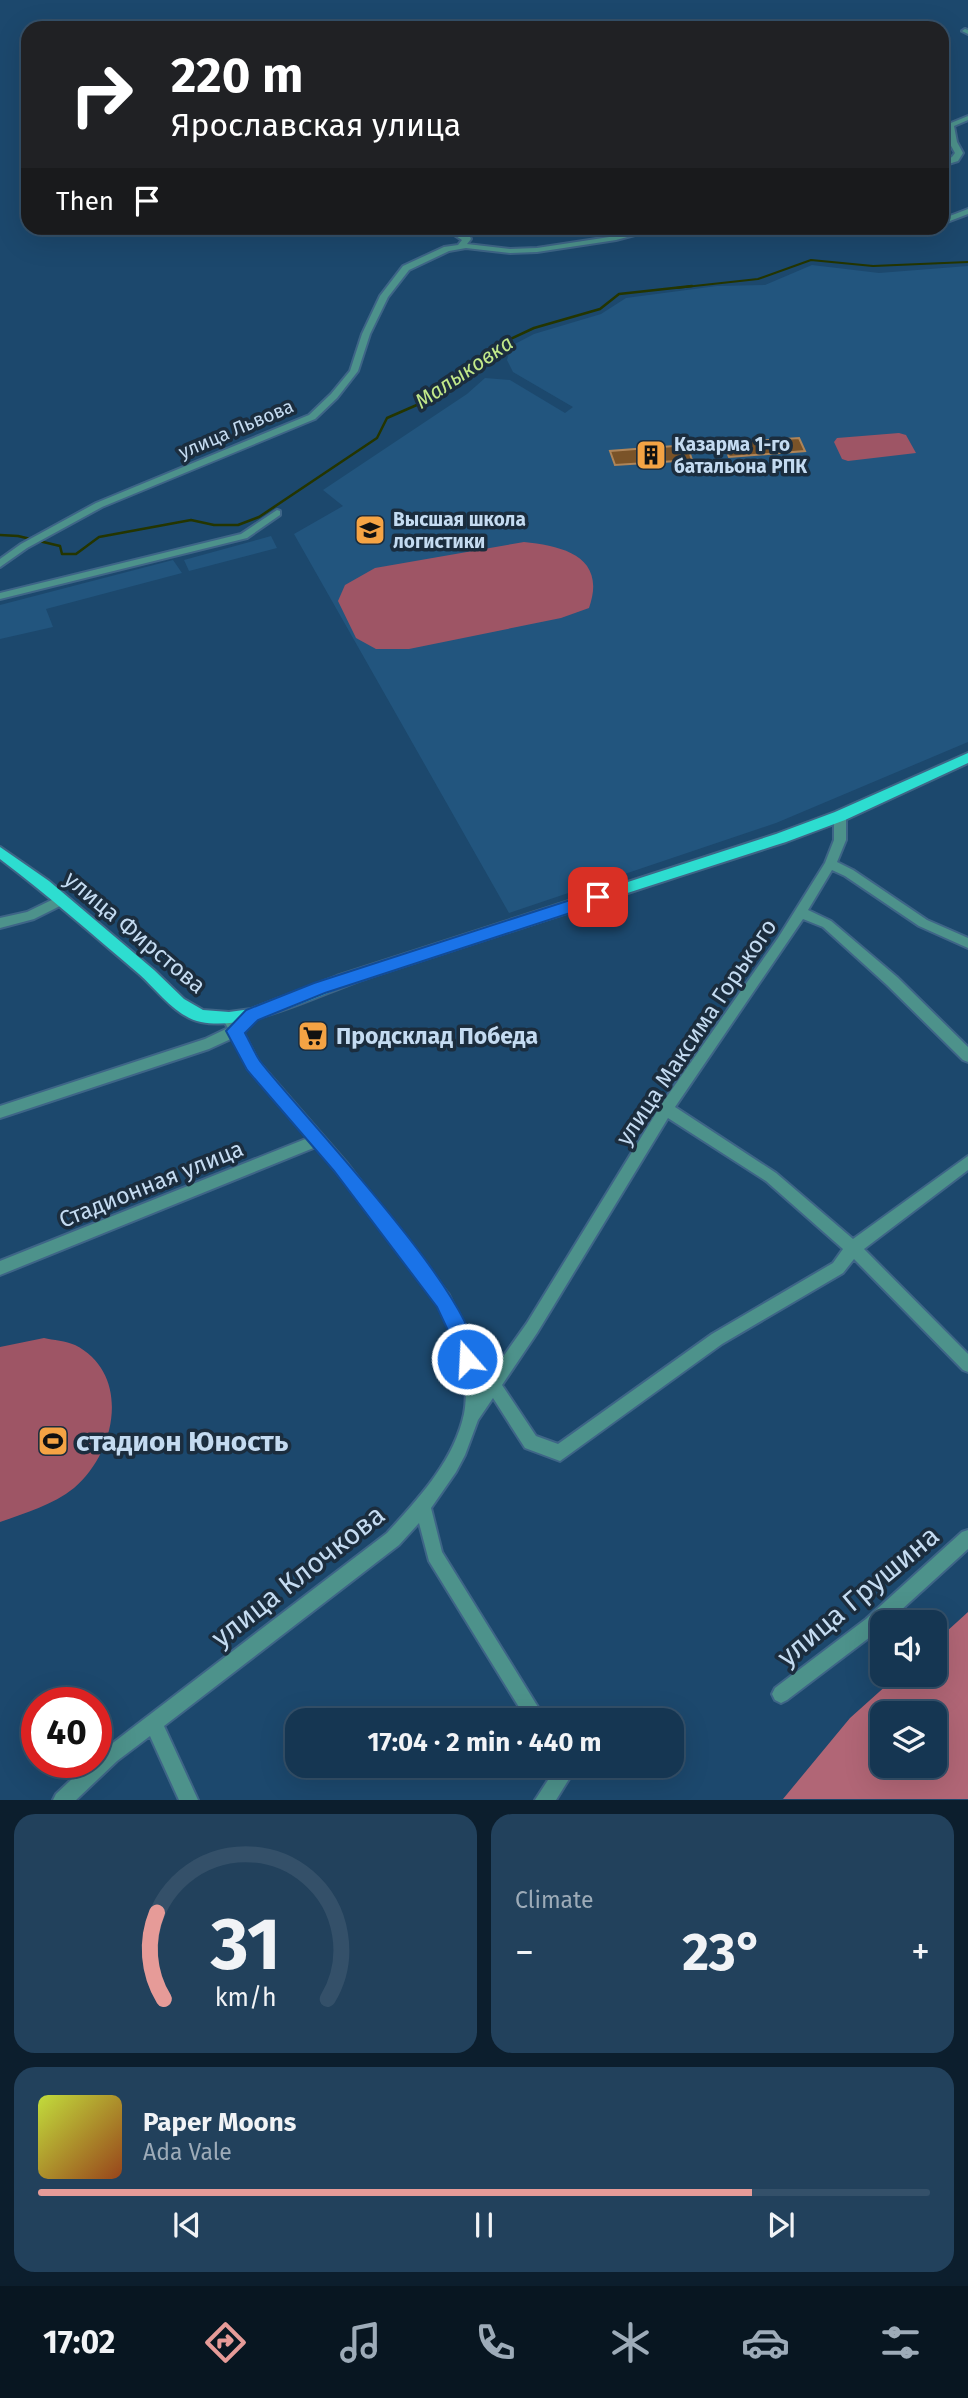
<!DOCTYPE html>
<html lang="en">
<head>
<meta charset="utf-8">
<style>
  body { margin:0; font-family:"Fira Sans",sans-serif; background:#22415c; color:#f1f3f6; height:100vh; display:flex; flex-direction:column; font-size:26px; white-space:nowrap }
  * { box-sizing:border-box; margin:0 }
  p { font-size:23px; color:#9dabb8 }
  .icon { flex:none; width:38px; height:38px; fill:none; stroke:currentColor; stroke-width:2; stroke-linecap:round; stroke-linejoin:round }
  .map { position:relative; height:1800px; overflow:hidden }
  .details { display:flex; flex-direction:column; gap:14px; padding:14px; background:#0c1e2d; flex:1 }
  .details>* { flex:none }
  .hud { position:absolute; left:21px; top:21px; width:928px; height:214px; border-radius:21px; box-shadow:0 7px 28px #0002,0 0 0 2px #345069; background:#202124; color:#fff; overflow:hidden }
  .buttons { position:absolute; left:870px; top:1610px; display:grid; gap:14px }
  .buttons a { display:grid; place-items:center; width:77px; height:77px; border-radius:14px; background:#153652; box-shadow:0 7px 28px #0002,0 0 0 2px #345069; font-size:35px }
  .speed { position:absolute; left:21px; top:1687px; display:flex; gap:14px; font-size:35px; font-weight:700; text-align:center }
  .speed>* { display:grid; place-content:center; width:91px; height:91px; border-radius:50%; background:#153652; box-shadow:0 7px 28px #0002,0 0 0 2px #345069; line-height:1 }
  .speed .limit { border:10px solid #d22; background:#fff; color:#111 }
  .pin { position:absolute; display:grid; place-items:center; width:60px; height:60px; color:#fff; margin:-30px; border-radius:14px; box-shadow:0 4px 10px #0006 }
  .me { position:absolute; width:77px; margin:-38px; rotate:341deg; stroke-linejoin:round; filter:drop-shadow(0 0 5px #0008) }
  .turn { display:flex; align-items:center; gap:24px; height:147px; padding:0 35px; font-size:32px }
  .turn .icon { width:91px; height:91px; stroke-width:2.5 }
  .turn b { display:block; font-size:49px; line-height:60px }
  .then { display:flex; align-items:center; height:66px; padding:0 35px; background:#0003; gap:14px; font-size:26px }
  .big { font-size:52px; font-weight:700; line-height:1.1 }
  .details .widget { flex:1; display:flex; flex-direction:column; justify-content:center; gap:10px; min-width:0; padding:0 24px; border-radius:21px; background:#22415c }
  .details .dial { align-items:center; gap:0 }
  .dial svg { height:182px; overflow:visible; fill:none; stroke:#345069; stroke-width:7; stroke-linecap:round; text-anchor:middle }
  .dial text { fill:#f1f3f6; stroke:none }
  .song { display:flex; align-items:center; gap:21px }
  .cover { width:84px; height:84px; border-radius:10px; background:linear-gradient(135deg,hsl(70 70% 55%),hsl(20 70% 35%)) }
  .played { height:7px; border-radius:4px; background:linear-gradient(90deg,#e69b98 80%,#345069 80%) }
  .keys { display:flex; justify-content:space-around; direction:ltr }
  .heat { display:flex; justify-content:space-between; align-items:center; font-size:38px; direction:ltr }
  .details .tiles { flex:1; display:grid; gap:14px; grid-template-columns:1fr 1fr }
  .widget:last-child { grid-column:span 2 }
  .trip { position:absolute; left:285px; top:1708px; width:399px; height:70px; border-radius:21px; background:#153652; box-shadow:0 7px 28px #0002,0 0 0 2px #345069; font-weight:700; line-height:70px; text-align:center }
  .dock { display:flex; height:112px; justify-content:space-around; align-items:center; background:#081621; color:#9dabb8 }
  .dock .icon { width:49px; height:49px }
  .dock .on { color:#e69b98 }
  .dock b { font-size:32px; color:#f1f3f6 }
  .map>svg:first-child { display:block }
  .built { fill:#22557e }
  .green { fill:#9e5565 }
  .forest { fill:#b16676; fill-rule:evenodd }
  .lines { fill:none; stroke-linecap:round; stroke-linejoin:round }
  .stream-far1 { stroke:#243500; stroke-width:2 }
  .stream { stroke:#243500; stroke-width:2.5 }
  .building { fill:#7a5328; stroke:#ae8458; stroke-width:2 }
  .minor-casing { stroke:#3e6587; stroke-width:4 }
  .major-casing { stroke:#3e6587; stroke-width:4 }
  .minor { fill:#4d928b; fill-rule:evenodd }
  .major { fill:#2dddd0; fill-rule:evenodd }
  .route { fill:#1a73e8; stroke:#114b97; stroke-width:2 }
  .labels { text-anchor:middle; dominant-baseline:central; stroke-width:7; stroke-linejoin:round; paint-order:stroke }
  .far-street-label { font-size:19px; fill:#c4dbf1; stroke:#1b2d3e }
  .far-poi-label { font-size:19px; font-weight:bold; fill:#c4dbf1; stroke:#1b2d3e; text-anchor:start }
  .far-water-label { font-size:21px; font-style:italic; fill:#c2e98a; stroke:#1b2d3e }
  .street-label { font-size:23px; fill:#c4dbf1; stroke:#1b2d3e }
  .poi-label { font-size:23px; font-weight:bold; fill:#c4dbf1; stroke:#1b2d3e; text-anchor:start }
  .near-poi-label { font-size:28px; font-weight:bold; fill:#c4dbf1; stroke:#1b2d3e; text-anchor:start }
  .near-street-label { font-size:28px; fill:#c4dbf1; stroke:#1b2d3e }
</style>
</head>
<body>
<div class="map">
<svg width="968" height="1800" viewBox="0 0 968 1800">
  <rect width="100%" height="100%" fill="#1c486d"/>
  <path class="built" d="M812 265 879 273 968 266V742L776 823 509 913 294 534 343 506 323 490 467 394 485 378 510 380 565 413 573 407 513 372 507 360 511 346 534 334 601 314 626 298 717 286 765 285Z
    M271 536 277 548 189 571 184 560Z
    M173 560 182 573 46 609 53 627 0 639V605Z"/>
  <path class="green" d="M899 433 906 435 916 453 848 461 842 459 834 442 837 438Z
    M524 542C564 546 607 557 589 608L561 618 409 649H376L356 638 338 601 345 585 375 568Z
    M44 1338C53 1340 66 1341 75 1345 132 1374 116 1453 74 1488 53 1505 25 1513 0 1522V1347Z"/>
  <path class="forest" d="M968 1612V1799H783L850 1718 898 1675H934L935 1642ZM882 1713H934V1766H882Z"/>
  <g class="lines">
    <path class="stream-far1" d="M676 288 758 279 811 260 873 266 968 262"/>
    <path class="stream" d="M0 535 18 536 60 546 62 554H76L99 537 191 520 214 525H238L259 517 377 438 387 418 419 404 487 358 506 341 534 328 600 309 619 294 692 286"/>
  </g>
  <path class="building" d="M799 438 805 451 729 457 723 443Z
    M687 445 692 460 615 465 610 451Z"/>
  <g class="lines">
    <g class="minor-casing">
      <path id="minor" d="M965 29 968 30V34L962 31Z
        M968 116V120L954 126 957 142 963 153 958 161 942 166V162L952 157 955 153 949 142 946 125Z
        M968 209V214L942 224V219Z
        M444 228H453L470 237 471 239 467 244 510 249 537 248 616 236 650 228H661L616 240 537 252 510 253 466 248 449 251 409 270 388 297 370 334 358 371 337 398 315 419 102 507 27 548 0 567V559L21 544 96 503 309 415 331 394 350 371 362 334 380 296 403 266 444 247 458 245 462 240Z
        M811 228C832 226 853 231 874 231 889 230 904 227 919 228L915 230 873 235 815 230Z
        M277 510 280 511V515L247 538 0 599V593L241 534Z
        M840 812 846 816V840L837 862 853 870 927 920 968 938V948L919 926 845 876 832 870 808 910 831 921 897 977 968 1047V1062L963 1060 887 985 823 927 803 919 675 1107 776 1173 853 1239 968 1156V1170L864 1249 968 1354V1372L963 1370 854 1259 843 1273 722 1344 560 1461 525 1448 493 1398 478 1420 465 1455 456 1472 431 1508 442 1552 546 1720H527L429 1561 419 1523 399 1545 164 1726 198 1800H179L150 1736 117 1761 76 1800H53L56 1794 90 1762H96V1756L105 1749 387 1533C418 1499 454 1461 464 1414 471 1378 456 1338 440 1307 428 1285 401 1256 385 1235 363 1205 341 1176 316 1147L0 1275V1261L308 1138 248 1069 233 1038 209 1049 0 1118V1106L205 1039 228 1028 222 1018 224 1014 229 1013 234 1014 237 1021C243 1015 248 1008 257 1011L259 1015 243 1032 258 1061 346 1162 449 1295 467 1334 493 1371 527 1323 661 1105 778 938 825 863 834 840V816ZM668 1118 766 1181 843 1249 833 1263 712 1334 558 1444 536 1436 502 1385 537 1333ZM479 1377 484 1385 480 1389Z
        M62 895 66 897 68 900 66 903 34 919 0 928V918L27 912Z
        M968 1530V1549L888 1622H882V1627L878 1631 787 1700 781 1703 775 1700 772 1694 775 1688 866 1619 962 1532Z
        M546 1766H564L569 1779 556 1800H535L550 1777Z"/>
    </g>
    <g class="major-casing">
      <path id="major" d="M968 753V763L845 820 786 842C648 886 510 931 373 976 323 992 251 1032 201 1022 176 1017 157 990 139 974 93 935 48 895 0 859V847L49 881 154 970 184 999 203 1010 229 1012 251 1009 337 976 776 834 835 812Z"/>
    </g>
    <use href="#minor" class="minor"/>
    <use href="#major" class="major"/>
  </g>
  <path class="route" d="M598 891 606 897 604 902 325 993 258 1020 245 1033C250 1042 254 1052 260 1061 295 1108 496 1315 474 1366L467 1369 460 1366 453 1341 437 1307 334 1171 247 1070 226 1031 246 1010 314 983Z"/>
  <defs>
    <g id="building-square" transform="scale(1.575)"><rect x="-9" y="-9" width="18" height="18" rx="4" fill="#f4a344" stroke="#1b2d3e"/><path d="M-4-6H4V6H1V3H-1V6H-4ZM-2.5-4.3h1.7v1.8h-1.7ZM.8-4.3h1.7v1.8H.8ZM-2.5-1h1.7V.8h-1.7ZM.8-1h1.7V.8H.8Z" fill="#111"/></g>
    <g id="school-square" transform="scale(1.575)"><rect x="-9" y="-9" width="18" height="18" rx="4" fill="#f4a344" stroke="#1b2d3e"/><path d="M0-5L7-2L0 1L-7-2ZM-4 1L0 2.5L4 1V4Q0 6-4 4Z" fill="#111"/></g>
    <g id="supermarket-square" transform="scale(1.575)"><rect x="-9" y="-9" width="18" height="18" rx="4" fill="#f4a344" stroke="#1b2d3e"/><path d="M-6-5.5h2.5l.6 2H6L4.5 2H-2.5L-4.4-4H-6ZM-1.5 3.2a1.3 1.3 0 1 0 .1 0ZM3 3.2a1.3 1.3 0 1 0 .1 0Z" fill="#111"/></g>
    <g id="stadium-square" transform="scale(1.575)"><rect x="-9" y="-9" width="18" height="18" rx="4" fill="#f4a344" stroke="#1b2d3e"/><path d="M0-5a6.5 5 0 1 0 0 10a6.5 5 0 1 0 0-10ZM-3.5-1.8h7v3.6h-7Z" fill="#111"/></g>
  </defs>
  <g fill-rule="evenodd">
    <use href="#building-square" x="651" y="455"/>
    <use href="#school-square" x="370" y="530"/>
    <use href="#supermarket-square" x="313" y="1036"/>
    <use href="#stadium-square" x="53" y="1441"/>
  </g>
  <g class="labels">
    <g class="far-street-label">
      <text transform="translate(236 429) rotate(-23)">улица Львова</text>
    </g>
    <g class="far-poi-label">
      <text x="674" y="444">Казарма 1-го<tspan x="674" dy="22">батальона РПК</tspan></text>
      <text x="393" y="519">Высшая школа<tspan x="393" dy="22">логистики</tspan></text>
    </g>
    <g class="far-water-label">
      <text transform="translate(464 372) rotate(-34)">Малыковка</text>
    </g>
    <g class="street-label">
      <text transform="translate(135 932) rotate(40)">улица Фирстова</text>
      <text transform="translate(696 1032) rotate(-56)">улица Максима Горького</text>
      <text transform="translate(151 1184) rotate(-22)">Стадионная улица</text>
    </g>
    <g class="poi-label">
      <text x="336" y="1036">Продсклад Победа</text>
    </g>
    <g class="near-poi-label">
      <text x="76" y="1441">стадион Юность</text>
    </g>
    <g class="near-street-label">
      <text transform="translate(298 1576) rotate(-38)">улица Клочкова</text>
      <text transform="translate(858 1596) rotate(-40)">улица Грушина</text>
    </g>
  </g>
</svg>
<div class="buttons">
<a><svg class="icon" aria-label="sound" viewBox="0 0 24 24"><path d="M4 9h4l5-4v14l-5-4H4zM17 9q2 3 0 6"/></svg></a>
<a><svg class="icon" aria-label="layers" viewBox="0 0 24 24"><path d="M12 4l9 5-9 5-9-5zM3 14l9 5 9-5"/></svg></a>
</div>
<div class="speed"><div class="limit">40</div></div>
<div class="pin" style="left:598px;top:897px;background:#d93025"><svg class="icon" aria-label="arrive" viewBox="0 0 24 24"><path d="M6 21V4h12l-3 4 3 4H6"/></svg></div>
<svg class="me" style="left:467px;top:1359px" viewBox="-20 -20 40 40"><circle r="17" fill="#1a73e8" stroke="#fff" stroke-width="3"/><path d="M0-11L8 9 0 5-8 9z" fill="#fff"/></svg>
<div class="trip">17:04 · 2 min · 440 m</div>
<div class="hud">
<div class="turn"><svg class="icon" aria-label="right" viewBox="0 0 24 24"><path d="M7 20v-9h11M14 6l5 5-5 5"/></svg><div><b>220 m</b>Ярославская улица</div></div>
<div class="then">Then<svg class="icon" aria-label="arrive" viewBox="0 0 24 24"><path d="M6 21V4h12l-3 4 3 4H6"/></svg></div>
</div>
</div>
<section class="details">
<div class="tiles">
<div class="widget dial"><svg viewBox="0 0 100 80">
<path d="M14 69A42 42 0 1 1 86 69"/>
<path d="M14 69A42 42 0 0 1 11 31" stroke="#e69b98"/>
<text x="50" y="56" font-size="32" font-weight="700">31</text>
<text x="50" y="72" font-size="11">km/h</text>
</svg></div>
<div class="widget"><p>Climate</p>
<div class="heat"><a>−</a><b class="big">23°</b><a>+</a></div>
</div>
<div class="widget">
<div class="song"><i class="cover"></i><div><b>Paper Moons</b><p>Ada Vale</p></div></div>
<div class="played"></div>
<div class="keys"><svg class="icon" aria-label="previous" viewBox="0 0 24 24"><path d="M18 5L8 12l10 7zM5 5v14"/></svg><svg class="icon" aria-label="pause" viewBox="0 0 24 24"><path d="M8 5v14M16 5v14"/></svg><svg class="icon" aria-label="next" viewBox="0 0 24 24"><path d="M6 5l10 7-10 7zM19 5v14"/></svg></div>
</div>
</div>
</section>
<nav class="dock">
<b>17:02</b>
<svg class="icon on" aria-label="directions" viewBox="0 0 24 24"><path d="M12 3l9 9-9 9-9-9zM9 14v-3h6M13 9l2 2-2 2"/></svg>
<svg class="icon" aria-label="music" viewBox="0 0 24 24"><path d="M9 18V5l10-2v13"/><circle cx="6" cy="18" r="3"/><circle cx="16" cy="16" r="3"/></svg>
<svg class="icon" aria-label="phone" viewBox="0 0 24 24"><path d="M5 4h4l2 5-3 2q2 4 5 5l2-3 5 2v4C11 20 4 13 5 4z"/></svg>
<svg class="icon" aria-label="climate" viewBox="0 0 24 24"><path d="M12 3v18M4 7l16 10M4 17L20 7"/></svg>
<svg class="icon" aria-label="car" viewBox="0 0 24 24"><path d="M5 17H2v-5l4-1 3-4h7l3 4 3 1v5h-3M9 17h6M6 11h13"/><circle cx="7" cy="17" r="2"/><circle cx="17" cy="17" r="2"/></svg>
<svg class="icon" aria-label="filters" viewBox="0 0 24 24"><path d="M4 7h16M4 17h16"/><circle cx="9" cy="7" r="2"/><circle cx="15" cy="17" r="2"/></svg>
</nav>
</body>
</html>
